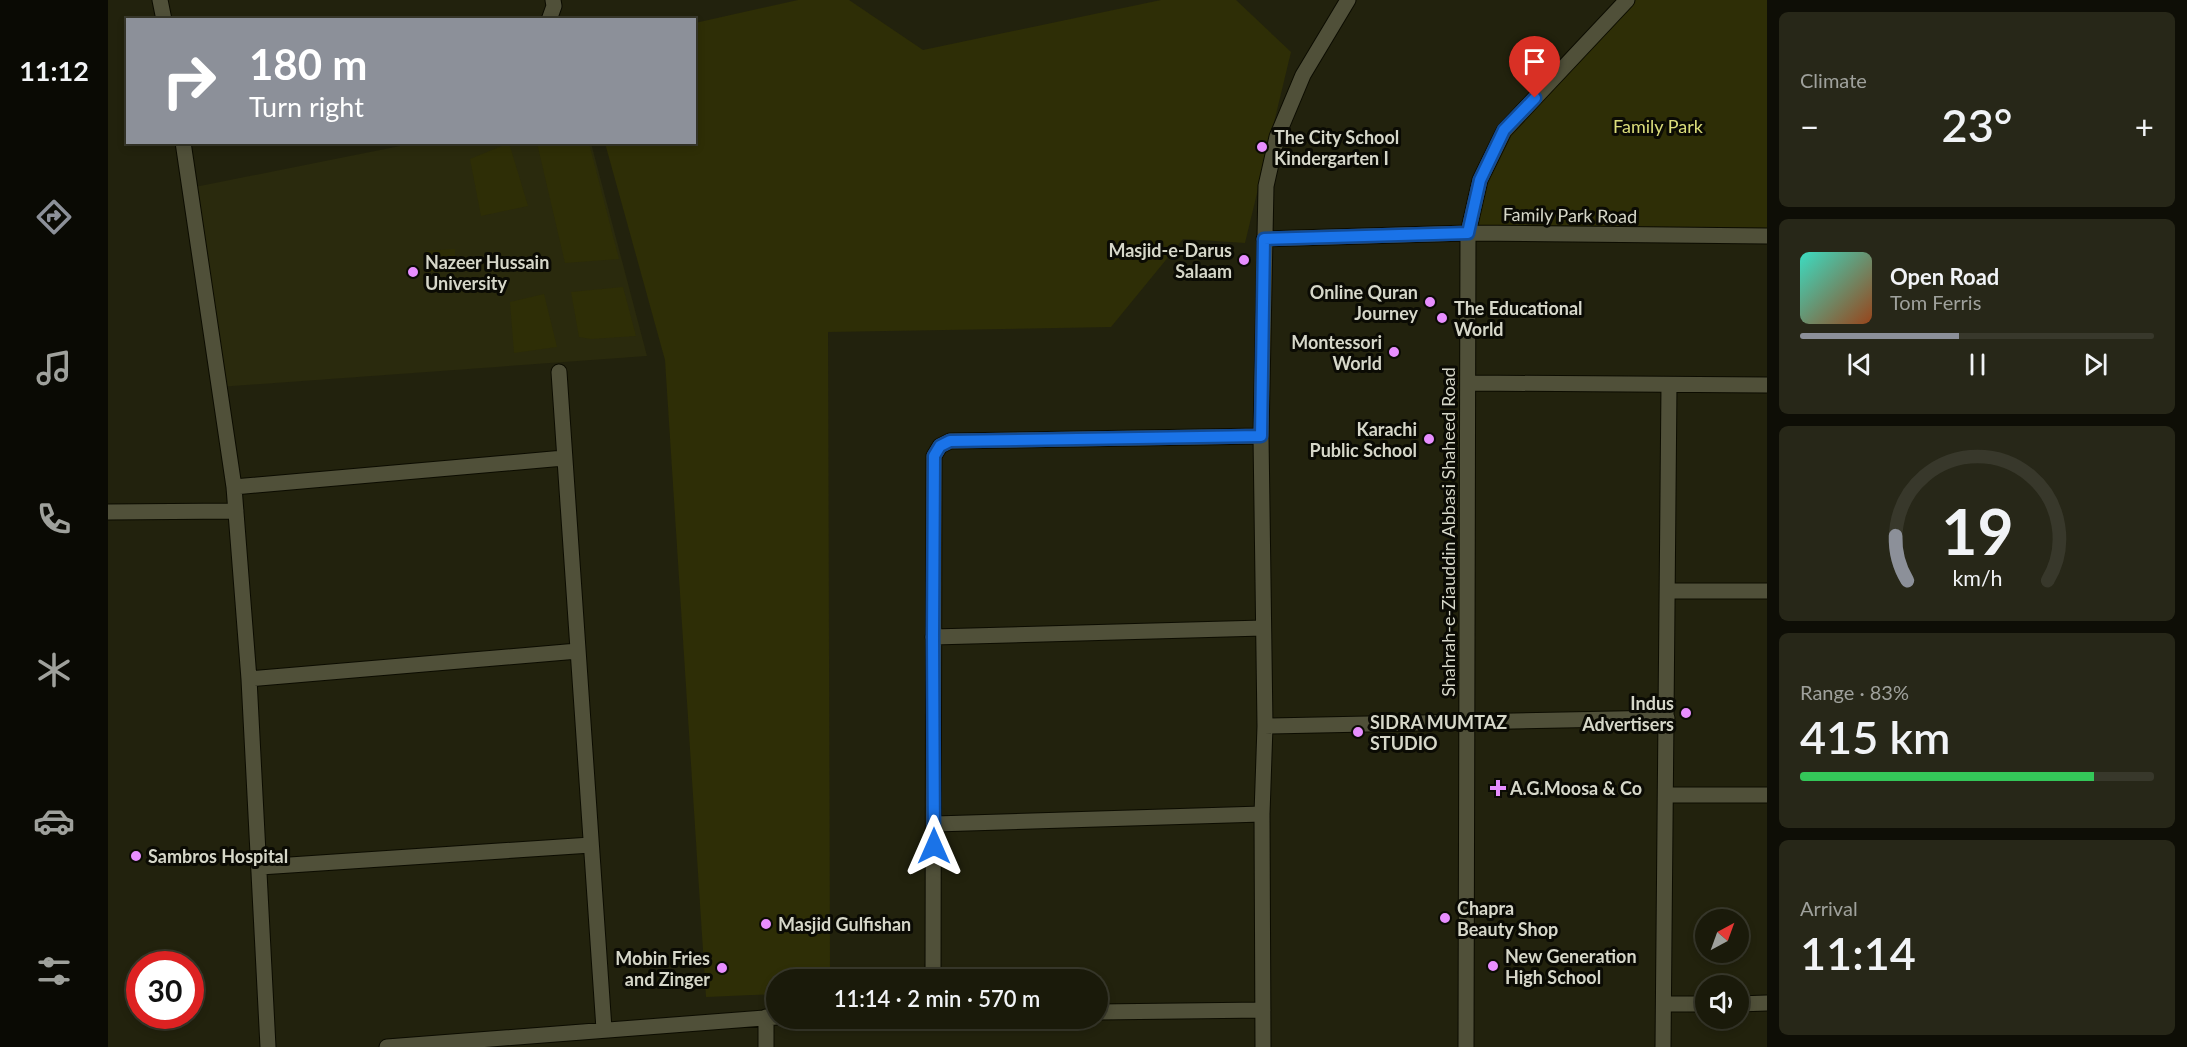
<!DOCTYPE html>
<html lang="en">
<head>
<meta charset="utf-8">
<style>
  body { margin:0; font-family:Lato,sans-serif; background:#272718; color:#f1f3f6; height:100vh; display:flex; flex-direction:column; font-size:22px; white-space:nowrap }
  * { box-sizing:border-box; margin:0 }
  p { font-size:20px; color:#9fa19c }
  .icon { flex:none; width:33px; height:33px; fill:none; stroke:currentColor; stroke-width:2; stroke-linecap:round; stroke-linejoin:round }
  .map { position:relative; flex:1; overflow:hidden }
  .panel { display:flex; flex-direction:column; gap:12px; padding:12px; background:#0e0e06; width:420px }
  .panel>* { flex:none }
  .hud { position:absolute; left:18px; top:18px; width:570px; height:126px; border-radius:0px; box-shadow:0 3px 9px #0003,0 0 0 2px #38382b; background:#8c9099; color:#fff; overflow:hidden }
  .needle { width:39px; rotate:41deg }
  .buttons { position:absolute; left:1587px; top:909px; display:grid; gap:12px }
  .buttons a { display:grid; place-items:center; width:54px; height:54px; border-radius:50%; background:#1a1a0a; box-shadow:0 3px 9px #0003,0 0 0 2px #38382b; font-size:30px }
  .speed { position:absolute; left:18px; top:951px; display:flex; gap:12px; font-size:30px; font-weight:700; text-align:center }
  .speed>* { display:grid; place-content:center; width:78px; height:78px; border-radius:50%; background:#1a1a0a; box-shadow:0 3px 9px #0003,0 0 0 2px #38382b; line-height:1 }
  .speed .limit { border:9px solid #d22; background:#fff; color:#111 }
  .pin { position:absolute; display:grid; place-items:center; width:51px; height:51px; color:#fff; margin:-62px -26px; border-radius:50% 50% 50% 0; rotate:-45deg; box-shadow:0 0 6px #0007 }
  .pin .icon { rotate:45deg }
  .me { position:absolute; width:66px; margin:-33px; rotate:0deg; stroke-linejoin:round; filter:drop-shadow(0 0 4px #0008) }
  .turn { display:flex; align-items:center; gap:21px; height:126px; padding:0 24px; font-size:27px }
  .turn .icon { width:78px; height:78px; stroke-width:2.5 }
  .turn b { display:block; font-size:42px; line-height:51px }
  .big { font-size:45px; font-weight:600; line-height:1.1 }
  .panel .widget { flex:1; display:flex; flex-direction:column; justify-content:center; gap:9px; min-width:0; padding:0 21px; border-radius:9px; background:#272718 }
  .panel .dial { align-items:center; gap:0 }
  .dial svg { height:156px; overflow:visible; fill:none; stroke:#38382b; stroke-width:7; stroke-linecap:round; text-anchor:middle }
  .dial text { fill:#f1f3f6; stroke:none }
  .song { display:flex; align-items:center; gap:18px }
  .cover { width:72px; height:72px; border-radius:9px; background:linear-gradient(135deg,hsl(170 70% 55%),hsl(20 70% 35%)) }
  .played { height:6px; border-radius:3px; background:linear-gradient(90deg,#8c9099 45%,#38382b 45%) }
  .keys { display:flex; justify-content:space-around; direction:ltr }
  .heat { display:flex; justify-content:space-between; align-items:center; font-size:33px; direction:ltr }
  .charge { height:9px; border-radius:4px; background:linear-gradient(90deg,#34c759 83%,#38382b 0) }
  .trip { position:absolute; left:658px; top:969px; width:342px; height:60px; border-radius:30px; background:#1a1a0a; box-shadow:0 3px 9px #0003,0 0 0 2px #38382b; font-weight:600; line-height:60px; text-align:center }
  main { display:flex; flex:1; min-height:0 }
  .menu { display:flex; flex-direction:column; width:108px; justify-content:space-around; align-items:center; background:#0a0a04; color:#9fa19c }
  .menu .icon { width:42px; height:42px }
  .menu .on { color:#8c9099 }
  .menu b { font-size:27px; color:#f1f3f6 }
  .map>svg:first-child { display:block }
  .built { fill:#2a2a0d }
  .green { fill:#2e2e06 }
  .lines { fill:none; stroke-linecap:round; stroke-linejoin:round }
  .minor-casing { stroke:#0c0c00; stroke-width:17 }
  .minor { stroke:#505039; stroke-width:15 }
  .route-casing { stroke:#114b97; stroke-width:15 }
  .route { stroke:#1a73e8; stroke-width:10 }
  .poi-dot { fill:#e88eff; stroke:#0b0b04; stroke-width:2 }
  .labels { text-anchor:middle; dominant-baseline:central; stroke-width:6; stroke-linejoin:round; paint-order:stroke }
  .park-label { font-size:18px; fill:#dcde7b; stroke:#0b0b04 }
  .poi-label { font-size:18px; font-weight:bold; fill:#d6d7c9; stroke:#0b0b04; text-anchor:start }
  .street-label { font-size:18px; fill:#d6d7c9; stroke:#0b0b04 }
</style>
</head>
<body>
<main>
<nav class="menu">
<b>11:12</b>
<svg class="icon on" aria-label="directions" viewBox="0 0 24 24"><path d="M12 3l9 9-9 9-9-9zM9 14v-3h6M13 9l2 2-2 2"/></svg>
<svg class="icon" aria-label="music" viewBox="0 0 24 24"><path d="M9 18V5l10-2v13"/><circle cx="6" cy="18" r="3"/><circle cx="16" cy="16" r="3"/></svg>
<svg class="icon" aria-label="phone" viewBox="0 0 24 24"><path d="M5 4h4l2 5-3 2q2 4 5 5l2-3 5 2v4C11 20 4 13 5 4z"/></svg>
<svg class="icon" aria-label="climate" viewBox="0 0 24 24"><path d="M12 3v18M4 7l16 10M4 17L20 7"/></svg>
<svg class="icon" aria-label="car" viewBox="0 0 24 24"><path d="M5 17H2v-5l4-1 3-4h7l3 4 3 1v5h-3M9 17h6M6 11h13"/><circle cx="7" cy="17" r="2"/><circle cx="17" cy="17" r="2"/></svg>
<svg class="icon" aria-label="filters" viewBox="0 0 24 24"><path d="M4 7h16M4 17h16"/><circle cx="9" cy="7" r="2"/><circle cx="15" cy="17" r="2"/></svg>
</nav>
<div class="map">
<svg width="1659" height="1047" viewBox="0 0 1659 1047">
  <rect width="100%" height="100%" fill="#22220d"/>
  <path class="built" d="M307 143H483L539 356 111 387 82 188Z"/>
  <path class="green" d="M690 0H741L815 50 1053 0H1128L1183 52 1137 243 1075 239 1003 327 720 332 722 979 669 980V994L598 997 557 360 497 143 586 142 587 23Z
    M1521 0H1659V236L1360 233 1396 131Z
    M401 143 420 206 373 216 362 159Z
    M429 143H481L511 259 457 263Z
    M347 249V272H319L318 251Z
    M515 287 528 336 483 339 471 337 463 292Z
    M436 294 449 347 406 353 402 302Z"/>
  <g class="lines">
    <g class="minor-casing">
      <path id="minor" d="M52 0 56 20
        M441 20 446 6 445 0
        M75 142 126 487 141 679 160 1047
        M1156 239 1360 233 1659 236
        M451 372 496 1029
        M1361 383 1659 385
        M126 487 456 458
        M0 512 128 511
        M1560 591H1659
        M825 637 1155 628
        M141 679 470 651
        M1157 726 1559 718
        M1558 795H1659
        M827 824 1154 814
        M152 867 483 845
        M825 980 826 456 832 446 842 441 1153 436
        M1557 1004H1598
        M1630 1004 1659 1003
        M990 1012 1155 1010
        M279 1047 669 1017
        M658 1047V1017
        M1155 1047 1154 814 1157 726 1153 436 1158 186 1169 137 1195 75 1240 0
        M1358 1047 1360 233 1372 180 1396 131 1519 0
        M1555 1047 1561 385"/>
    </g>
    <use href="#minor" class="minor"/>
  </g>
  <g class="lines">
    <g class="route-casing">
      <path id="route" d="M826 846 825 637 826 456 832 446 842 441 1153 436 1156 239 1360 233 1372 180 1396 130 1427 98"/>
    </g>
    <use href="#route" class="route"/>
  </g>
  <g class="poi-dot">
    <circle cx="1154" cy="147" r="6"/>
    <circle cx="1136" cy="260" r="6"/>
    <circle cx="305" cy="272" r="6"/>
    <circle cx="1322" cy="302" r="6"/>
    <circle cx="1334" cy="318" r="6"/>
    <circle cx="1286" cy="352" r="6"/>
    <circle cx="1321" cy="439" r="6"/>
    <circle cx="1578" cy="713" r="6"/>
    <circle cx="1250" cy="732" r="6"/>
    <path d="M1387 779h6v6h6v6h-6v6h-6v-6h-6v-6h6z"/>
    <circle cx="28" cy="856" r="6"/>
    <circle cx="1337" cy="918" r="6"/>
    <circle cx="658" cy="924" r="6"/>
    <circle cx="1385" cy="966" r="6"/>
    <circle cx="614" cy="968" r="6"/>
  </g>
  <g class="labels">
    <g class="park-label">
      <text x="1550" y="126">Family Park</text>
    </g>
    <g class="poi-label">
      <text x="1166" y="137">The City School<tspan x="1166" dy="21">Kindergarten I</tspan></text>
      <text x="1124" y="250" text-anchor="end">Masjid-e-Darus<tspan x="1124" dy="21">Salaam</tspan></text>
      <text x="317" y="262">Nazeer Hussain<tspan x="317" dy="21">University</tspan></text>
      <text x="1310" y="292" text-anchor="end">Online Quran<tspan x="1310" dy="21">Journey</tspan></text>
      <text x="1346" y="308">The Educational<tspan x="1346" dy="21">World</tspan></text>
      <text x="1274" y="342" text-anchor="end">Montessori<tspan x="1274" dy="21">World</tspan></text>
      <text x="1309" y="429" text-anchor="end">Karachi<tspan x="1309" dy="21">Public School</tspan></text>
      <text x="1566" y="703" text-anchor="end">Indus<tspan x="1566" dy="21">Advertisers</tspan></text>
      <text x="1262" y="722">SIDRA MUMTAZ<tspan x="1262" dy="21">STUDIO</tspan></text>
      <text x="1402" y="788">A.G.Moosa &amp; Co</text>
      <text x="40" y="856">Sambros Hospital</text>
      <text x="1349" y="908">Chapra<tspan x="1349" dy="21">Beauty Shop</tspan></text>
      <text x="670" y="924">Masjid Gulfishan</text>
      <text x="1397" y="956">New Generation<tspan x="1397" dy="21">High School</tspan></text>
      <text x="602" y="958" text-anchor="end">Mobin Fries<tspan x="602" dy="21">and Zinger</tspan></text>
    </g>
    <g class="street-label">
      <text transform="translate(1462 215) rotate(1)">Family Park Road</text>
      <text transform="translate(1340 532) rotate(-90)">Shahrah-e-Ziauddin Abbasi Shaheed Road</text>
    </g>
  </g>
</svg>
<div class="buttons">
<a><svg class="needle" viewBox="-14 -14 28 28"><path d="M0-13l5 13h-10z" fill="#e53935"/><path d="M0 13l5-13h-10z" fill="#9fa19c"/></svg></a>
<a><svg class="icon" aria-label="sound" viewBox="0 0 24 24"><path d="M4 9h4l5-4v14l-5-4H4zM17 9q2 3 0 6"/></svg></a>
</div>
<div class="speed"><div class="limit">30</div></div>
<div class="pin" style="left:1427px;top:98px;background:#d93025"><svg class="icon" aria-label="arrive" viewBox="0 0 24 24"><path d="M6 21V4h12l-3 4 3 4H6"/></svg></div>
<svg class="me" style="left:826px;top:846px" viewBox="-20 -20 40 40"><path d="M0-17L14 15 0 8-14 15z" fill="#1a73e8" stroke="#fff" stroke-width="4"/></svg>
<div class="trip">11:14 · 2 min · 570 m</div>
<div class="hud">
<div class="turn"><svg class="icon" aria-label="right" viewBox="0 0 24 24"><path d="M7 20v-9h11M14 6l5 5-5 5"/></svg><div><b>180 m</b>Turn right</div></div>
</div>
</div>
<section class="panel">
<div class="widget"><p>Climate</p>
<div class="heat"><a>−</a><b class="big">23°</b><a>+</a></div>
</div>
<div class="widget">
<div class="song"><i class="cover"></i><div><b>Open Road</b><p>Tom Ferris</p></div></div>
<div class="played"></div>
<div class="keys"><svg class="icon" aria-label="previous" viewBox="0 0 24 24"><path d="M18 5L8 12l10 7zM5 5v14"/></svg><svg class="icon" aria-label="pause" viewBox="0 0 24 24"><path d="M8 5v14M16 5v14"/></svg><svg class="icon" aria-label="next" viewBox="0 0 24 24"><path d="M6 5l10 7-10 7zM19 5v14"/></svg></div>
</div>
<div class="widget dial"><svg viewBox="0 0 100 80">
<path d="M14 69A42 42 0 1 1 86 69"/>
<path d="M14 69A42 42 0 0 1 8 46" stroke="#8c9099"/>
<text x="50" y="56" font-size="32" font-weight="700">19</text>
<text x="50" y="72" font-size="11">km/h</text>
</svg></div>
<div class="widget"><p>Range · 83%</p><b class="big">415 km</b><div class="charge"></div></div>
<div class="widget"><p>Arrival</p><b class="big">11:14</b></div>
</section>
</main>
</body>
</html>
